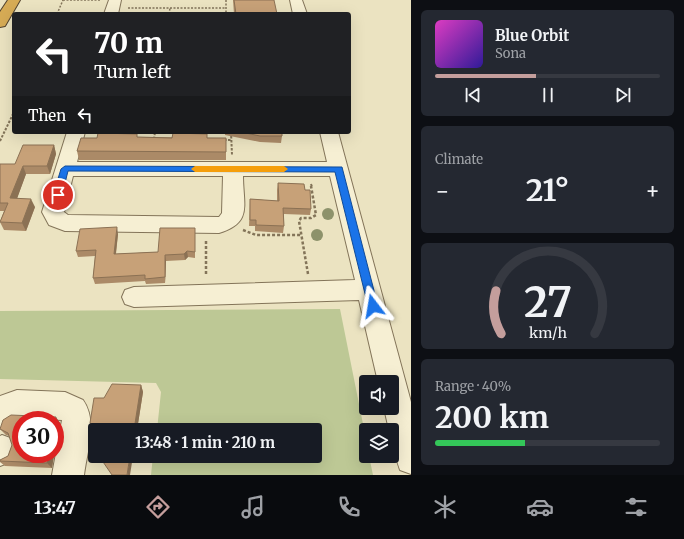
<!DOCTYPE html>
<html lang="en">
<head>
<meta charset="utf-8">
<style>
  body { margin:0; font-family:Merriweather,serif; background:#242831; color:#f1f3f6; height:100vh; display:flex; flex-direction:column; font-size:15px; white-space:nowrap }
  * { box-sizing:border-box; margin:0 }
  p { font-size:13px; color:#9ea1a6 }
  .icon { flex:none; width:22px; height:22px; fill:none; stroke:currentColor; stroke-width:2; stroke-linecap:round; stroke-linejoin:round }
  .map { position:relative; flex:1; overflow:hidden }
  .sheet { display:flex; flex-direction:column; gap:10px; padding:10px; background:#0d0f14; width:273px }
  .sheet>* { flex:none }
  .guide { position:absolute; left:12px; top:12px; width:339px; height:122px; border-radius:4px; box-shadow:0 4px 16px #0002; background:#202124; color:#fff; overflow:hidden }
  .buttons { position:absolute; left:359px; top:375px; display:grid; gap:8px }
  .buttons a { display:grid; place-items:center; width:40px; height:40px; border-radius:4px; background:#171b24; box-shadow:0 4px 16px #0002; font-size:20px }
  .speed { position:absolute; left:12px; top:411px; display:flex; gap:8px; font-size:20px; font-weight:700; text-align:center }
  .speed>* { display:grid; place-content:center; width:52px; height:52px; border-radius:50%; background:#171b24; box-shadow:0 4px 16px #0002; line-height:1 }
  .speed .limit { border:6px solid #d22; background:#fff; color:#111 }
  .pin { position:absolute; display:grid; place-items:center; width:34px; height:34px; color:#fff; margin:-17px; border:2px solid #fff; border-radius:50%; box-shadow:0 1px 4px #0007 }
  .me { position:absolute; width:44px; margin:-22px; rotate:346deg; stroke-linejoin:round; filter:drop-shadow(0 0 3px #0008) }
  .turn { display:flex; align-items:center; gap:14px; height:84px; padding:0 16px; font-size:18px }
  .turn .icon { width:52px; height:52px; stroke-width:2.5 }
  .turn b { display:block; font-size:28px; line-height:34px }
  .then { display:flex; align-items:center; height:38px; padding:0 16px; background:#0003; gap:8px; font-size:15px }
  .big { font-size:30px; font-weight:700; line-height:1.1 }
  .sheet .widget { flex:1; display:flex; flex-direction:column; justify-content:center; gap:6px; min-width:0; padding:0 14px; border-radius:6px; background:#242831 }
  .sheet .dial { align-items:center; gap:0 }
  .dial svg { height:104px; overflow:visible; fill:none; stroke:#363941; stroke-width:7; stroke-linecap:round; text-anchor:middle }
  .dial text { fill:#f1f3f6; stroke:none }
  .song { display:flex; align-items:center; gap:12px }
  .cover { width:48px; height:48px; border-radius:6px; background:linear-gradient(135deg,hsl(310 70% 55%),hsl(250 70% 35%)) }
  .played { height:4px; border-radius:2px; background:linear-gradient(90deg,#c49e9c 45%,#363941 45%) }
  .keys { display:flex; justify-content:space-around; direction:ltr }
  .heat { display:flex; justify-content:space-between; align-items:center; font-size:22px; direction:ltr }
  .charge { height:6px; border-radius:3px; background:linear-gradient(90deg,#34c759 40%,#363941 0) }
  .trip { position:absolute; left:88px; top:423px; width:234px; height:40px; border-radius:4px; background:#171b24; box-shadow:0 4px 16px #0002; font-weight:700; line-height:40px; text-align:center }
  .tab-bar { display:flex; height:64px; justify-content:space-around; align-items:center; background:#090b0e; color:#9ea1a6 }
  .tab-bar .icon { width:28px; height:28px }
  .tab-bar .selected { color:#c49e9c }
  .tab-bar b { font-size:18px; color:#f1f3f6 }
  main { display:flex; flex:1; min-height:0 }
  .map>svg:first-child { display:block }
  .green { fill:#bdc895 }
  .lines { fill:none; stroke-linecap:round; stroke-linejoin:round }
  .minor-casing { stroke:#837459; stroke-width:2 }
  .highway-casing { stroke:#51422e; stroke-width:2 }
  .path-far2 { stroke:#837459; stroke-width:1.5; stroke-dasharray:2 1.5; stroke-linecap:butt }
  .path-far1 { stroke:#837459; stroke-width:2; stroke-dasharray:2.5 1.5; stroke-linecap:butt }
  .path { stroke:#837459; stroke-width:2.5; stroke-dasharray:3 2; stroke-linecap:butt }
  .minor { fill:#f6efd3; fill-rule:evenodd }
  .highway { fill:#d6ab55; fill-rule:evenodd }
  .tree { fill:#8d926b }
  .wall { fill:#ab8a67 }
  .shaded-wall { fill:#8b7154 }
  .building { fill:#c7a178; stroke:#8b7154 }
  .route { fill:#1a73e8; stroke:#114b97 }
  .slow { fill:#f59e0b }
</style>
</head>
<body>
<main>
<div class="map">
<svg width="411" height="475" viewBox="0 0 411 475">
  <rect width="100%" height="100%" fill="#ebe3c1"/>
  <path class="green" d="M340 309 366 439V456H369L373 475H151L153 456H315V430H157L161 392 156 383 0 379V311Z"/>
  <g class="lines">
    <g class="minor-casing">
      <path id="minor" d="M109 0H121L118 14H104Z
        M290 0H302L307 14H293Z
        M67 132H85L77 162H327L320 132H338L411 402V474L400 470C395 456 392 444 392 430H389L384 408H392V382H378L359 300 134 307 125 304 122 297 125 290 134 287 355 280 330 176H243C243 205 253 223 219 233L65 231 49 225 42 212ZM73 176H223L222 213 219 217 68 215 64 212Z
        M17 390 65 392 83 400C98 421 87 451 84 475H52L62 420 17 418 10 424 0 428V396Z
        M2 435 13 439 17 450 13 461 0 466V436Z"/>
    </g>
    <g class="highway-casing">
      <path id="highway" d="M8 0H20L5 26 0 27V12Z"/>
    </g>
    <path class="path-far2" d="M63 0H100
      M226 0V14
      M128 8H226
      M57 14 63 0
      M169 14 170 8"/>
    <path class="path-far1" d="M231 132 232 155
      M154 139 155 132
      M224 140H232
      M0 141 14 112
      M311 184 312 187"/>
    <path class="path" d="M243 230 256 235H301
      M206 241V276
      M308 274 299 221 301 218H311L316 215 311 186"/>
    <use href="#minor" class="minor"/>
    <use href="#highway" class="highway"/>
  </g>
  <g class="tree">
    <circle cx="328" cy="214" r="6"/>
    <circle cx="317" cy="235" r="6"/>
  </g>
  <path class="wall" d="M233 0H268L277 14H234Z
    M225 132H282V136L281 143 260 142 225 135Z
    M138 137 226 138V160H79L77 151 97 138Z
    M54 145 56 154 50 174H26L17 198 35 207 26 231 4 230 0 222 4 211H0V164H15Z
    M278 183 305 190 311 209 310 215 284 214V226L283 233 255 231V226H249L250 199 277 201V190Z
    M118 234 116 254 158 252 195 234V258L188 257 185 260 166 261 165 283 146 284 145 281 95 284 93 278 95 256 78 257 76 251Z
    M141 385 143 392 137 430H96L93 429 90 423 104 398Z
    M60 423 52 468 5 466 0 462V460L8 456 12 445 10 436 6 435 0 429Z"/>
  <path class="shaded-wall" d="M54 145 56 154 50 174 47 166Z
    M23 166 26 174 14 207 10 198Z
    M31 199 35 207 26 231 22 223Z
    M117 227 118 234 115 260 114 254Z
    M187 251 188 257 185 260 184 254Z
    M165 255 166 261 165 283Z
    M141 385 143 392 137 430H134Z
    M56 417 60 423 55 450V420Z
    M49 454H54L52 468 47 463Z
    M130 456H133L130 475H127Z"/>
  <path class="building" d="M234 0H274L277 14H236Z
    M241 132H282V136H260Z
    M98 133 137 134V137L172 138 173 133 207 134V138H226V152L77 151 81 138H97Z
    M23 145H54L47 166H23L10 198 31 199 22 223 0 222 8 203H0V164H15Z
    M278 183 304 184 305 190H310L311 209 283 208 284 226 256 225V220H250V199L279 201Z
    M117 227 114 254 158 252 160 228H195V252L187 251 184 254 165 255V277L145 279V275L93 278 96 250 76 251 80 229Z
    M112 384 141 385 134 430H97V426L90 423 94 398H104Z
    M11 415 56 417 55 420H21V454H49L47 463 0 461V460L8 456 12 445 8 433 0 429 3 420Z
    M99 456H130L127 475H112Z"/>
  <path class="route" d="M65 166 342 167 378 306 373 310 368 306 335 172 68 171 62 195 58 198 53 195 61 169Z"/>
  <path class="slow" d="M195 166H284L288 169 284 172H195L191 169Z"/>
</svg>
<div class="buttons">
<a><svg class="icon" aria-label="sound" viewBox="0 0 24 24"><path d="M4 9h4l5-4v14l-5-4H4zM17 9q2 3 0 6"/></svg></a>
<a><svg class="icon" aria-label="layers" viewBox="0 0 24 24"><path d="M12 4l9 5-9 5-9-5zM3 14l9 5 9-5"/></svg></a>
</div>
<div class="speed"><div class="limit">30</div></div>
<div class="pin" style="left:58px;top:195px;background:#d93025"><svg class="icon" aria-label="arrive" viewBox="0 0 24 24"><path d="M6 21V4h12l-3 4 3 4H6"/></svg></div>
<svg class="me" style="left:373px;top:306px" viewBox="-20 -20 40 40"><path d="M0-17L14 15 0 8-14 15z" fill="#1a73e8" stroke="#fff" stroke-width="4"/></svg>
<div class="trip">13:48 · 1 min · 210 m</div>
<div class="guide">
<div class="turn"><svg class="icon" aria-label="left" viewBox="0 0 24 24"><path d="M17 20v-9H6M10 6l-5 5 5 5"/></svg><div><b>70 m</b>Turn left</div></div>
<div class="then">Then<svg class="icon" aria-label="left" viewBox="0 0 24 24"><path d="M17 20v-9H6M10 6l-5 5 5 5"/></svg></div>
</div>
</div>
<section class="sheet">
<div class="widget">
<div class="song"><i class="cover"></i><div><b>Blue Orbit</b><p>Sona</p></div></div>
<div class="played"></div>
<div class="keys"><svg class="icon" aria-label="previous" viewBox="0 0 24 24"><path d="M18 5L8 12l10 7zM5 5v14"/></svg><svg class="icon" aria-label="pause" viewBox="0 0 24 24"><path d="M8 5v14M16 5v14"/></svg><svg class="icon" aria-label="next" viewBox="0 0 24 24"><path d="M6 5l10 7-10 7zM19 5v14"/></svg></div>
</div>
<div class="widget"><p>Climate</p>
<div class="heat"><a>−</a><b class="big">21°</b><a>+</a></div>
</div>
<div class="widget dial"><svg viewBox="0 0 100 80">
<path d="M14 69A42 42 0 1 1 86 69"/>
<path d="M14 69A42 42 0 0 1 10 36" stroke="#c49e9c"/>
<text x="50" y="56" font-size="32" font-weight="700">27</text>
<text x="50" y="72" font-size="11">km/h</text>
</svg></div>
<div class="widget"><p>Range · 40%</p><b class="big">200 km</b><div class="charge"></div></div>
</section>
</main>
<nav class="tab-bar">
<b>13:47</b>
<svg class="icon selected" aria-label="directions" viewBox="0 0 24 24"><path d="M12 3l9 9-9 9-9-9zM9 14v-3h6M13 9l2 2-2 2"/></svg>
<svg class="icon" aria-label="music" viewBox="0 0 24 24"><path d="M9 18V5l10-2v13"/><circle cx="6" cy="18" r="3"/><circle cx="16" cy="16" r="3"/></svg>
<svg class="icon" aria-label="phone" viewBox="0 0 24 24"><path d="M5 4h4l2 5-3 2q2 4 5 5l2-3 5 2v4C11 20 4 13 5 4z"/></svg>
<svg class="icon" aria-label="climate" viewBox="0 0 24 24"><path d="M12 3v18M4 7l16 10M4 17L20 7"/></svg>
<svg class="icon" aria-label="car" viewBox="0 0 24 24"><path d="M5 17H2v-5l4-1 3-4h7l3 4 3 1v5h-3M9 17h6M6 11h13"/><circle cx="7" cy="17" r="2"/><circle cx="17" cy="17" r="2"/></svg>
<svg class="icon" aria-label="filters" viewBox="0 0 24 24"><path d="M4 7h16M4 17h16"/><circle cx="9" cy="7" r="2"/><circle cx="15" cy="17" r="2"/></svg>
</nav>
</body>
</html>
